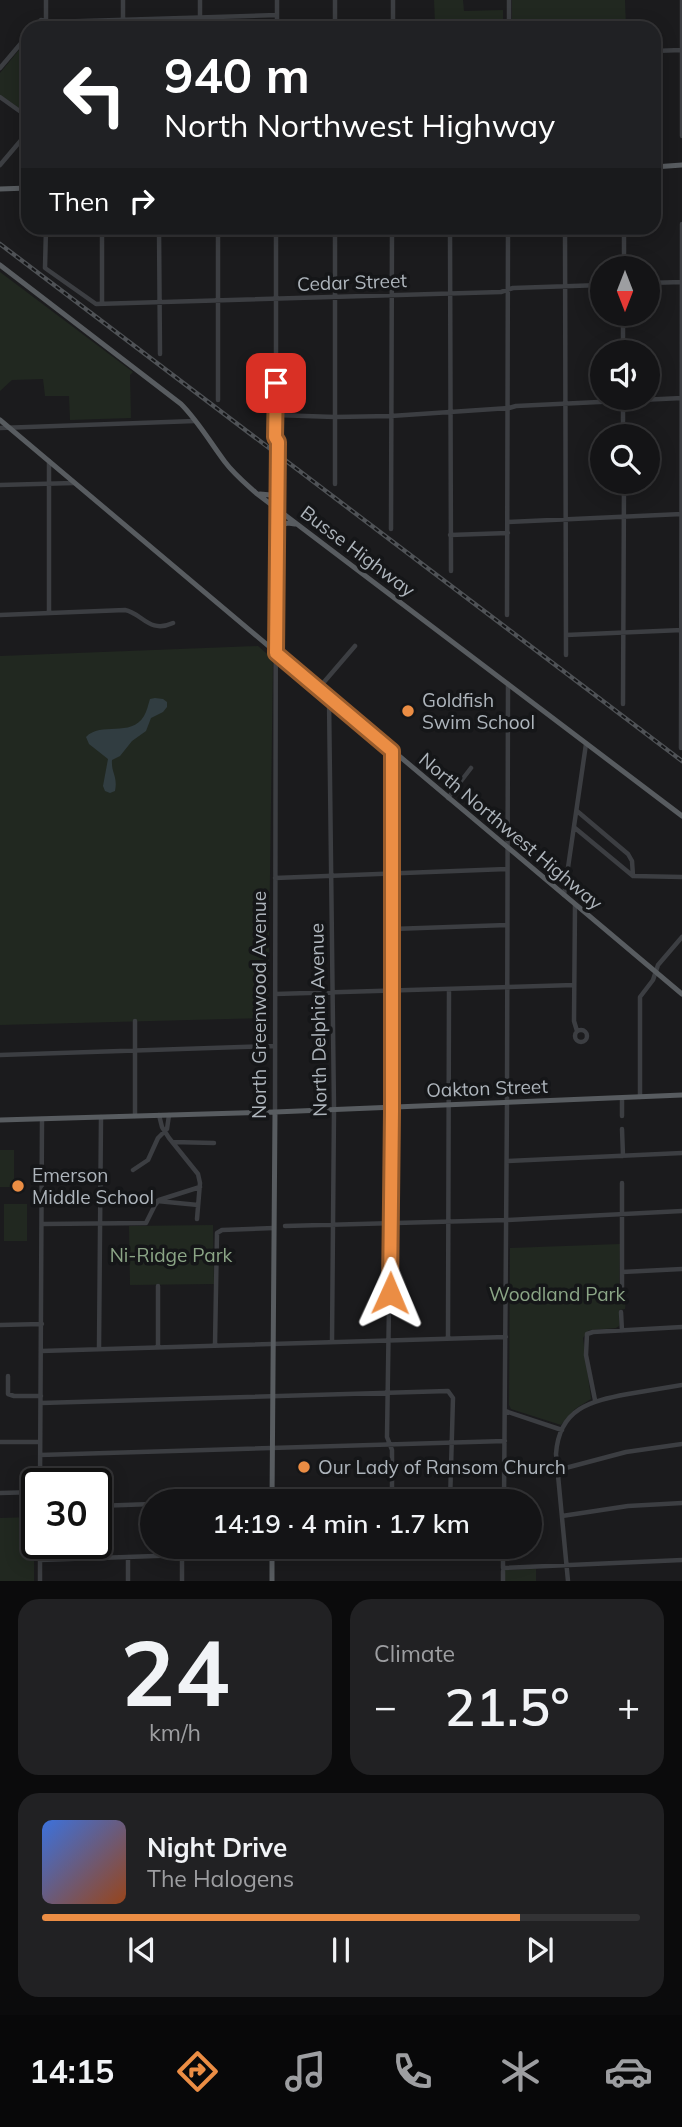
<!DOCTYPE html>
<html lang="en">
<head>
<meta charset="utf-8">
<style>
  body { margin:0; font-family:Mulish,sans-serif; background:#212123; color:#f1f3f6; height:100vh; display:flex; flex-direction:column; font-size:26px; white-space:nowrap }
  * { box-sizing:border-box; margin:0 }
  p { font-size:23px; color:#9d9ea1 }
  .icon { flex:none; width:38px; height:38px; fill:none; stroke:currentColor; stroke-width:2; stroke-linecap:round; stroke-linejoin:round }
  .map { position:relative; height:1581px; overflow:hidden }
  .side { display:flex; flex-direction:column; gap:18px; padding:18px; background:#0b0b0c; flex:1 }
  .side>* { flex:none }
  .guide { position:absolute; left:21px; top:21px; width:640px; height:214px; border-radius:21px; box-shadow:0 4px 18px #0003,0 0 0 2px #333335; background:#202124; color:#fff; overflow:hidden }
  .needle { width:46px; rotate:180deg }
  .buttons { position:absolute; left:590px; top:256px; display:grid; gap:14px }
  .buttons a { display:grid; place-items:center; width:70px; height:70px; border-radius:50%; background:#141416; box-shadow:0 4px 18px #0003,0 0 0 2px #333335; font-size:35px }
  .speed { position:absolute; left:21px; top:1468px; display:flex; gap:14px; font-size:35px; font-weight:700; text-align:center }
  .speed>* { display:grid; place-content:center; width:91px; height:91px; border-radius:50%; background:#141416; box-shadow:0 4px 18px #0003,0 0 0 2px #333335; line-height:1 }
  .speed .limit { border:4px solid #111; border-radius:10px; background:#fff; color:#111 }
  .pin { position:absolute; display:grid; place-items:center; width:60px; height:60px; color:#fff; margin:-30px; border-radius:14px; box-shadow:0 4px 10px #0006 }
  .me { position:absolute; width:77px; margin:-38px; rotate:1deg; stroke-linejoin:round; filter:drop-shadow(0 0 5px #0008) }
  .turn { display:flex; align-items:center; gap:24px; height:147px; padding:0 28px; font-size:32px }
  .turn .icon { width:91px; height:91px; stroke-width:2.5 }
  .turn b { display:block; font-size:49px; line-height:60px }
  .then { display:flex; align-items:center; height:66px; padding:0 28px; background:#0003; gap:14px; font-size:26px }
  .big { font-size:52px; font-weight:600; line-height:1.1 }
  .side .card { flex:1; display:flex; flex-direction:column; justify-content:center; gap:10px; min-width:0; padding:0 24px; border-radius:21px; background:#212123 }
  .side .dial { align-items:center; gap:0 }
  .dial b { font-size:91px; line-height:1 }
  .song { display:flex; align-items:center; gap:21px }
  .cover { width:84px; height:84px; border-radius:10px; background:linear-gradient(135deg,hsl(220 70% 55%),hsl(20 70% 35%)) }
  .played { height:7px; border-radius:4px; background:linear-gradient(90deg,#eb8d44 80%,#333335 80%) }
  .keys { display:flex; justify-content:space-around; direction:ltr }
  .heat { display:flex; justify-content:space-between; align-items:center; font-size:38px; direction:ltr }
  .side .tiles { flex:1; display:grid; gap:18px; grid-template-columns:1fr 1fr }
  .card:last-child { grid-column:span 2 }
  .trip { position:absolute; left:140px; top:1489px; width:402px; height:70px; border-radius:35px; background:#141416; box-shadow:0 4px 18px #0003,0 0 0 2px #333335; font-weight:600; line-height:70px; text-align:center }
  .tabs { display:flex; height:112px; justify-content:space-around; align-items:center; background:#080809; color:#9d9ea1 }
  .tabs .icon { width:49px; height:49px }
  .tabs .current { color:#eb8d44 }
  .tabs b { font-size:32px; color:#f1f3f6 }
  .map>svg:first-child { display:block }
  .green { fill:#212820 }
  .water { fill:#313d41 }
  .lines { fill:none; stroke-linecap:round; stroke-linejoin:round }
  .minor { stroke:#3c3e42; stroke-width:4.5 }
  .major { stroke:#585c60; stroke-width:5 }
  .rail-casing { stroke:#4f5256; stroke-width:4.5 }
  .rail { stroke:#151618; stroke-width:2; stroke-dasharray:5; stroke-linecap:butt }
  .route-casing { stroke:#995c2c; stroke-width:18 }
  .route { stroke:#eb8d44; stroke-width:12 }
  .poi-dot { fill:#eb8d44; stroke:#151618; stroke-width:2.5 }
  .labels { text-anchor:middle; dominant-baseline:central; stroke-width:7; stroke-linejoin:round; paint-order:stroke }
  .street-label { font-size:19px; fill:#aeb5bc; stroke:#151618 }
  .poi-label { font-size:19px; fill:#aeb5bc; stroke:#151618; text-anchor:start }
  .park-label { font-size:19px; fill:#8ba586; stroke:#151618 }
</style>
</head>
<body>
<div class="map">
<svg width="682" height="1581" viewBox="0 0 682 1581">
  <rect width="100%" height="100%" fill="#1b1b1d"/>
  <path class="green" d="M434 0H463L464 11 503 10V28H399V25L435 24Z
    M512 0H625L626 28H512Z
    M28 39V114L0 95V73Z
    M0 272 133 372 130 375 131 418 70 420 69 396H45L43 379 12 380 0 391Z
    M258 646 273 659 268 1018 0 1025V656Z
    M0 1150H14V1187H0Z
    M4 1204H27V1241H4Z
    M213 1225 214 1284 130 1285 129 1226Z
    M620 1244 619 1299 626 1300 625 1309 619 1310V1326L616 1328 589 1330 583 1338 591 1399 575 1409 561 1425 511 1409 509 1405 510 1248Z
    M34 1517V1581H0V1518Z
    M536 1569V1581H505V1570Z"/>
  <path class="water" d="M155 698 163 699 167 702V707L163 712 151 718 146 731 132 741 120 756 112 760C111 773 118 776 115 791L110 793 105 791 103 786 108 759 89 744 86 737C101 721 131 738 144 716 147 711 148 705 150 699Z"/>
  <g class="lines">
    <path class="minor" d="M682 0V136
      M34 28 41 20 51 22 277 15
      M46 28V0
      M123 28V0
      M200 28V0
      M277 28V0
      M335 28V0
      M393 28V0
      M509 28V0
      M654 51 681 50
      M0 68 28 35
      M0 97 28 117
      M0 165 28 132
      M46 228 45 268 96 304 501 292 513 288 602 285
      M159 228 160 354
      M335 228V484
      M450 228 451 571
      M565 228 566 655
      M624 228V268
      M648 283 682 282
      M102 304V228
      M623 352V313
      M623 397V436
      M218 400V228
      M275 415 335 417 391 416 509 408 516 406 682 398
      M0 428 195 421
      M276 438 278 442 277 505
      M49 461V613
      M0 485 74 483
      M508 522 682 514
      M391 529 392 228
      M450 535 508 533
      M0 615 125 610C142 613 149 634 173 623
      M507 615 508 228
      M566 635 682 630
      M318 689 355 646
      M329 698 334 1109 332 1341
      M623 704 624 481
      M681 748 682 224
      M392 751V1108L387 1437 392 1450V1502
      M448 798 471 768
      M577 811 628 854 632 861 633 876
      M575 828 633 876 682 877
      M275 878 507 869
      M564 895 586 744
      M575 905 574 1021 577 1031
      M392 929 507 925
      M275 994 574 985
      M135 1021V1116
      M575 1036a6 6 0 1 1 12 0a6 6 0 1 1-12 0Z
      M0 1055 275 1046
      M640 1097V997L653 980 658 965 682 937
      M622 1098V1116
      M275 1112 276 508 274 442 276 437V228
      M159 1115 162 1127 169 1138 198 1174 200 1183 197 1219
      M622 1129 623 1156
      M173 1142 214 1143
      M507 1161 682 1153
      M133 1170 148 1160 158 1138 167 1129 169 1115
      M157 1201 198 1205
      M43 1224 146 1223 155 1205 159 1200 200 1187
      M285 1226 507 1220 682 1211
      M622 1272 682 1269
      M158 1286V1347
      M622 1297V1183
      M621 1312 622 1331
      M0 1325 42 1324
      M448 1338 449 989
      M215 1345 217 1233 222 1230 274 1228
      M99 1349 101 1117
      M41 1351 506 1337
      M8 1376V1394L14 1396H41
      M595 1400 586 1355 587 1334 593 1332 682 1327
      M41 1403 448 1391 453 1398 450 1502
      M505 1411 562 1430
      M0 1442H40
      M40 1455 505 1441
      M558 1470 626 1452 682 1444
      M40 1484 42 1119
      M0 1493 37 1492
      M236 1502 272 1500
      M504 1502 507 1103 508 684
      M96 1506 152 1504
      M562 1516 628 1506 682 1503
      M503 1547V1568L682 1560
      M40 1560 272 1552
      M40 1581V1544
      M128 1581V1557
      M182 1581V1555
      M503 1581V1571
      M568 1581 556 1454C559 1408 591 1401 628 1394 646 1391 664 1388 682 1385"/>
    <path class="major" d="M654 167 682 165
      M0 189 28 188
      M0 265 181 404C198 421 210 442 225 462 234 474 245 483 256 493L682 816
      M0 420 682 994
      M260 494 271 495 274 489
      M276 535 282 525 288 523 295 524
      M0 1120 275 1112 682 1095
      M272 1502 275 1112
      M272 1581V1547"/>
    <g class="rail-casing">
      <path id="rail" d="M0 244 682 761"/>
    </g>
    <use href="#rail" class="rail"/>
  </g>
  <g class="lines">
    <g class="route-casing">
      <path id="route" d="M276 383 275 437 278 442 276 653 392 751V1112L390 1293"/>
    </g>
    <use href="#route" class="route"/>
  </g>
  <g class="poi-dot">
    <circle cx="408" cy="711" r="7"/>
    <circle cx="18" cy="1186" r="7"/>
    <circle cx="304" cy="1467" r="7"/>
  </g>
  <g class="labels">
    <g class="street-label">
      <text transform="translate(352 282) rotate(-2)">Cedar Street</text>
      <text transform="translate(358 551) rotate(37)">Busse Highway</text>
      <text transform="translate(511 831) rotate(40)">North Northwest Highway</text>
      <text transform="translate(259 1005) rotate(-90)">North Greenwood Avenue</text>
      <text transform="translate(318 1020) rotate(-91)">North Delphia Avenue</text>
      <text transform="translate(487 1088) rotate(-2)">Oakton Street</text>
    </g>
    <g class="poi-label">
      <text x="422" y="700">Goldfish<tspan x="422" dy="22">Swim School</tspan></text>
      <text x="32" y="1175">Emerson<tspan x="32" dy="22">Middle School</tspan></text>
      <text x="318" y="1467">Our Lady of Ransom Church</text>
    </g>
    <g class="park-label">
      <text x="171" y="1255">Ni-Ridge Park</text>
      <text x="557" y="1294">Woodland Park</text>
    </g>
  </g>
</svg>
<div class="buttons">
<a><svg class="needle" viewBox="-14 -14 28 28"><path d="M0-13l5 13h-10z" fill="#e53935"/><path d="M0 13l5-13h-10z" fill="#9d9ea1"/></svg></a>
<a><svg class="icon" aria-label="sound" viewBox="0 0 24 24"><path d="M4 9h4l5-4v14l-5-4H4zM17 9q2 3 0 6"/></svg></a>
<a><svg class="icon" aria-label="search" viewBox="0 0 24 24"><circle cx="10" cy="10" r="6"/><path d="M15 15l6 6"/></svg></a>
</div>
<div class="speed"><div class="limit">30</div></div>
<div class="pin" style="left:276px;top:383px;background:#d93025"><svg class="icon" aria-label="arrive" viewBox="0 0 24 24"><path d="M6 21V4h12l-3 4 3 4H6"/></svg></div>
<svg class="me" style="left:390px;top:1293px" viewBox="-20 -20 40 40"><path d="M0-17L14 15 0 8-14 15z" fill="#eb8d44" stroke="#fff" stroke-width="4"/></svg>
<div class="trip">14:19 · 4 min · 1.7 km</div>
<div class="guide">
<div class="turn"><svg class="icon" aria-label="left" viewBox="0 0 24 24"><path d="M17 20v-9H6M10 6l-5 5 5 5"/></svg><div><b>940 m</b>North Northwest Highway</div></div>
<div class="then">Then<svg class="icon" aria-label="right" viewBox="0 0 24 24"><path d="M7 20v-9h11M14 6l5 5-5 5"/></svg></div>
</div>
</div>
<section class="side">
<div class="tiles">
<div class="card dial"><b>24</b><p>km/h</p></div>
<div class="card"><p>Climate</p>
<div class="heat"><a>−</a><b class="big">21.5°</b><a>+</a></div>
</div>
<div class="card">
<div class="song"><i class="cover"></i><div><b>Night Drive</b><p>The Halogens</p></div></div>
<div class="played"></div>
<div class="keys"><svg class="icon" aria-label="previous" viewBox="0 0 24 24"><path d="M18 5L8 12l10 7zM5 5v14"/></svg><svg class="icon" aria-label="pause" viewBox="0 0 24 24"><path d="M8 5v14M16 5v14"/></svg><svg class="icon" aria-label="next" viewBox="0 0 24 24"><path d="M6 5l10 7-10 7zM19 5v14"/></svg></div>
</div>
</div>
</section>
<nav class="tabs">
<b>14:15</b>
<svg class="icon current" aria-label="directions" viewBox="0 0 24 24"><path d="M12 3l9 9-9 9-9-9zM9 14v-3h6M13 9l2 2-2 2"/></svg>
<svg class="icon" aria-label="music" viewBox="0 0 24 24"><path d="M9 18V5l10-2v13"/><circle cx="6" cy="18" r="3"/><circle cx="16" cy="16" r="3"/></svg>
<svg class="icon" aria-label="phone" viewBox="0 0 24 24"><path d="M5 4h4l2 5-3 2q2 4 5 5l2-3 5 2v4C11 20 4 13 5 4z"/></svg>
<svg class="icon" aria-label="climate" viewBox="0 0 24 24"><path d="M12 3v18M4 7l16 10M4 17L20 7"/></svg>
<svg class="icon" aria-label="car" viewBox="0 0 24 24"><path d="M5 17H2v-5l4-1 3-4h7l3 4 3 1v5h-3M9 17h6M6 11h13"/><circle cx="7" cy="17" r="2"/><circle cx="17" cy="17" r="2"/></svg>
</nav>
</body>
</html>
